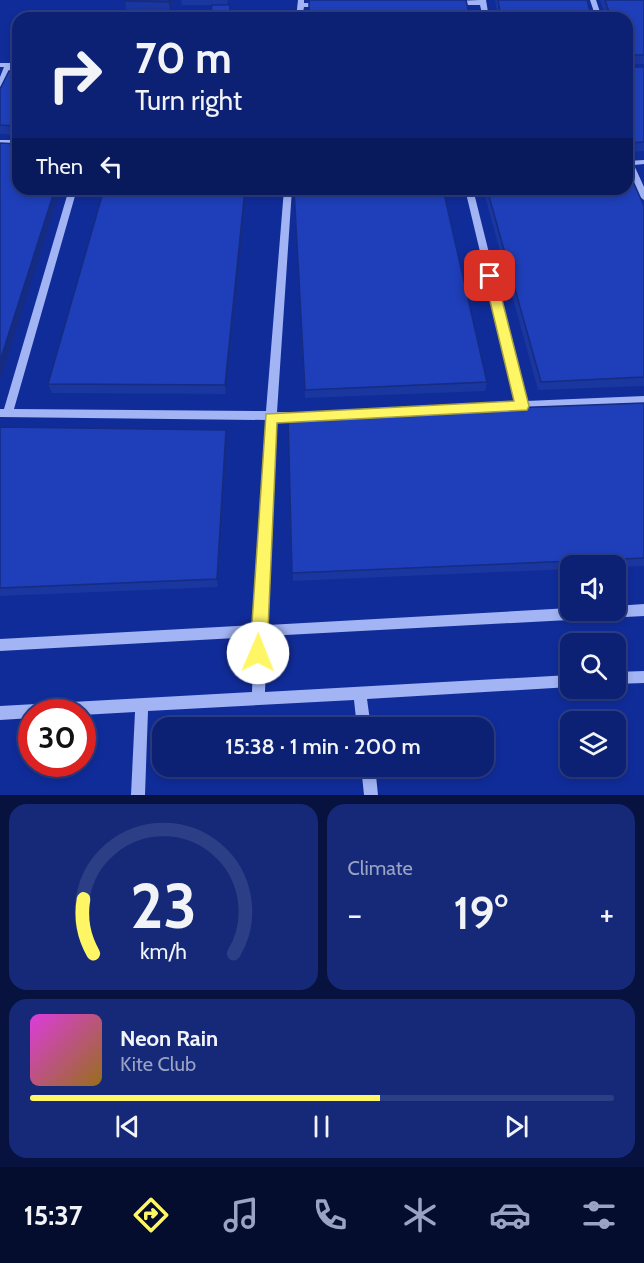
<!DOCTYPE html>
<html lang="en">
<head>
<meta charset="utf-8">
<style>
  body { margin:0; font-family:Cabin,sans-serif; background:#152978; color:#f1f3f6; height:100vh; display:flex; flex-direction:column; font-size:22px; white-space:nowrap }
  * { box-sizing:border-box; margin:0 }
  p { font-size:20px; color:#9aa3c4 }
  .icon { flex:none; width:33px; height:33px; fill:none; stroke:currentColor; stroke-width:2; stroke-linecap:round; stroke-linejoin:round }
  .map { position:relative; height:795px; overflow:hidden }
  .sheet { display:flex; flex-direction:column; gap:9px; padding:9px; background:#07123f; flex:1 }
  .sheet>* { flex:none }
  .banner { position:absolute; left:12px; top:12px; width:621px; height:183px; border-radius:18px; box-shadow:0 3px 9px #0003,0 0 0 2px #2c3e85; background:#0c2173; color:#f1f3f6; overflow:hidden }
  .controls { position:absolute; left:560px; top:555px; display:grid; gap:12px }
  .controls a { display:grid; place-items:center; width:66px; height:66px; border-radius:12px; background:#0c2173; box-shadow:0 3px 9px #0003,0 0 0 2px #2c3e85; font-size:30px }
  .speed { position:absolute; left:18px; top:699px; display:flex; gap:12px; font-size:30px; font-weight:700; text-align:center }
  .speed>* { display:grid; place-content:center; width:78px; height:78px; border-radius:50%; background:#0c2173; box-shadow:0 3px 9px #0003,0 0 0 2px #2c3e85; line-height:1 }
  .speed .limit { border:9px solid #d22; background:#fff; color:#111 }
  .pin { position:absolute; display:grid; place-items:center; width:51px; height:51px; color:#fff; margin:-26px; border-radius:12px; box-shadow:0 3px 9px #0006 }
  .me { position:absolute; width:66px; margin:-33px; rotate:1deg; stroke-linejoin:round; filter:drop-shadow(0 0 4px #0008) }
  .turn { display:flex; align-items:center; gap:21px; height:126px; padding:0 24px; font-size:27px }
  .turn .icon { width:78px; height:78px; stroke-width:2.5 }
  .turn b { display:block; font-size:42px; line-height:51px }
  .then { display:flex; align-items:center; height:57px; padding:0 24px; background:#0003; gap:12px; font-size:22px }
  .big { font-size:45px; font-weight:600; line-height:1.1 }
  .sheet .widget { flex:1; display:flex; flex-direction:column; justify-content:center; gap:9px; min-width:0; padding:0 21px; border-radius:18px; background:#152978 }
  .sheet .dial { align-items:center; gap:0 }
  .dial svg { height:156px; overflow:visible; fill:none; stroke:#2c3e85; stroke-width:7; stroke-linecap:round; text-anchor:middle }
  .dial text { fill:#f1f3f6; stroke:none }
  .song { display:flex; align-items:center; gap:18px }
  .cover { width:72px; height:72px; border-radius:9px; background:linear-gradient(135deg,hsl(300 70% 55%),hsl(40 70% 35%)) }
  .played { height:6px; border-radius:3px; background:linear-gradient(90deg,#fff666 60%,#2c3e85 60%) }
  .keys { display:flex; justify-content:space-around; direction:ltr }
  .heat { display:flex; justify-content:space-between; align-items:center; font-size:33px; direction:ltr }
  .sheet .tiles { flex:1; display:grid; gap:9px; grid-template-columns:1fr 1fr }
  .widget:last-child { grid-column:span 2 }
  .trip { position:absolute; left:152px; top:717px; width:342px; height:60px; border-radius:18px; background:#0c2173; box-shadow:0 3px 9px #0003,0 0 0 2px #2c3e85; font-weight:600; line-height:60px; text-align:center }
  .menu { display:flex; height:96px; justify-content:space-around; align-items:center; background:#050d2e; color:#9aa3c4 }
  .menu .icon { width:42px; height:42px }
  .menu .on { color:#fff666 }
  .menu b { font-size:27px; color:#f1f3f6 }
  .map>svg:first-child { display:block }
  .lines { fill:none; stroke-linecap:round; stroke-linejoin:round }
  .minor { fill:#a2b4f4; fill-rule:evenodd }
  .wall { fill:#1a369f }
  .shaded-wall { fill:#152c82 }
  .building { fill:#1e3fb9; stroke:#152c82; stroke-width:1.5 }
  .route { fill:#fff666; stroke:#a6a042; stroke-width:1.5 }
</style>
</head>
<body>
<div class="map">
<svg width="644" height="795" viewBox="0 0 644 795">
  <rect width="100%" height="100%" fill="#102c99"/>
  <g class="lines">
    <path class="minor" d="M298 0H304V3H321L324 5 321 7H304L302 18H296Z
      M480 0H486L489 18H483L480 5H454L451 3 454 1Z
      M590 0H596L602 18H596Z
      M0 63H18V67H12L4 85 0 87V77L4 67H0Z
      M0 140H18V144H0Z
      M644 160V164L634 165 644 187V200L640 197 627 168V161Z
      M69 189H77L14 409 266 411 284 189H292L277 412H302L306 413 307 416 306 419 302 420H276L268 625 570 608V610H615V606L644 604V616L267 636 265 692 570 675V687L367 699 371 728H357L354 700 148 711 145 795H131L135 712 82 715V712H32V718L0 720V706L252 692 254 637 0 651V639L255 625 266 420 0 417V409H4Z
      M465 189H473L526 401 644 396V404L384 416 380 415 379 412 380 409 384 408 516 402Z
      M644 671V683L615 684V672Z
      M361 766H375L378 795H364Z"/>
  </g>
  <path class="wall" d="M125 0H173L170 10H126Z
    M181 0H228L227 5H230L231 14 212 5H182Z
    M495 0H587L592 18H498Z
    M600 0H644V64H627V18H606Z
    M627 67H644V151L627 152Z
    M18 71V135L0 134V89Z
    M247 189 226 394 52 393 48 384Z
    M294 189 487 382 485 391 305 398Z
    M483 189H627L644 206V386L538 390Z
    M644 403V566L615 567V566H570V569L293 581 288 416Z
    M0 427 227 439 218 587 0 596Z"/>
  <path class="shaded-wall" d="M169 0H173L170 10 169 2Z
    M55 189H61L0 381V361Z
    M245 189H247L226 394 225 385Z
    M226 430 227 439 218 587 217 579Z"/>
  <path class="building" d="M125 0H169V2L124 1Z
    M309 0H466L470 18H309Z
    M498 0H587L592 18H501Z
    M605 0H644V55H627V18H611Z
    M212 5H230L229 18H210Z
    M627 67H644V142L627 143Z
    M9 71H18V126L0 125V89Z
    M0 143 18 144V189H55L0 361Z
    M627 170H628L644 206V377L541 382 487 189H627Z
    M104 189H245L225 385 48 384Z
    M294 189H443L487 382 305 390Z
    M644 403V558L292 573 288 416Z
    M0 427 226 430 217 579 0 588Z"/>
  <path class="route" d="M490 272 496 276 529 406 527 410 277 423 267 653 264 659 258 661 252 659 250 653 266 414 514 401 484 276Z"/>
</svg>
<div class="controls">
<a><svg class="icon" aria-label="sound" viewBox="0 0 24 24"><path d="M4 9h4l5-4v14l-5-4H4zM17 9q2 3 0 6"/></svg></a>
<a><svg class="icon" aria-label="search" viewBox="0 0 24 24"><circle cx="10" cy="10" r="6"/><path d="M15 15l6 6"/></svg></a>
<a><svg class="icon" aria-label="layers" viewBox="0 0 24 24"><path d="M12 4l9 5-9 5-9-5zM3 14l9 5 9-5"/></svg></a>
</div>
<div class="speed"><div class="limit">30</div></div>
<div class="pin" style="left:490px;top:276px;background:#d93025"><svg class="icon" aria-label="arrive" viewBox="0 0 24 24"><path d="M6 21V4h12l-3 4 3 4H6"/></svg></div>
<svg class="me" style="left:258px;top:653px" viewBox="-20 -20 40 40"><circle r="19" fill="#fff"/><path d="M0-13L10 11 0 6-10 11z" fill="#fff666"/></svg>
<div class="trip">15:38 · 1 min · 200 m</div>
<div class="banner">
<div class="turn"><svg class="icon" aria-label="right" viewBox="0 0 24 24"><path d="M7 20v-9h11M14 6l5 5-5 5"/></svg><div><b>70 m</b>Turn right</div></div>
<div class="then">Then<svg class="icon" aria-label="left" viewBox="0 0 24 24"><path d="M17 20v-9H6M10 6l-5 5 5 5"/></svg></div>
</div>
</div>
<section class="sheet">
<div class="tiles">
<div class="widget dial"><svg viewBox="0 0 100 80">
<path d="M14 69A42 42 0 1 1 86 69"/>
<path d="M14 69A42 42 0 0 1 9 41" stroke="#fff666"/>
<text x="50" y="56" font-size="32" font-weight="700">23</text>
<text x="50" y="72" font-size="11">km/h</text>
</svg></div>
<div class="widget"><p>Climate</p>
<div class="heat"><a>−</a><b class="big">19°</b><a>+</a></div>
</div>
<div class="widget">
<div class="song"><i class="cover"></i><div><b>Neon Rain</b><p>Kite Club</p></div></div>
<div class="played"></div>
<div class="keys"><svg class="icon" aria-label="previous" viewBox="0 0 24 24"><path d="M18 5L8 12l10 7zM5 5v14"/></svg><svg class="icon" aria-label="pause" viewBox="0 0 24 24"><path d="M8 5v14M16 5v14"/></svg><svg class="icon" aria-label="next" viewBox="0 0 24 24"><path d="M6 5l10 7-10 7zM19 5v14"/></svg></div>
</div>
</div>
</section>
<nav class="menu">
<b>15:37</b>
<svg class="icon on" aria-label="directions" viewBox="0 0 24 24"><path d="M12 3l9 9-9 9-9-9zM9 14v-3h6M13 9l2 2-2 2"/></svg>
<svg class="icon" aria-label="music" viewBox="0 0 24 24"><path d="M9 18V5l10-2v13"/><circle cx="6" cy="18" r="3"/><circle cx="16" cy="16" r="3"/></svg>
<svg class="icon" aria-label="phone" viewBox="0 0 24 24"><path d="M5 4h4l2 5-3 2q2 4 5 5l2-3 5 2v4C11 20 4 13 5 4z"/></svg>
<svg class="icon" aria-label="climate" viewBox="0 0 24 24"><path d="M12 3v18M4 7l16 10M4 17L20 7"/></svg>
<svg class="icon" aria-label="car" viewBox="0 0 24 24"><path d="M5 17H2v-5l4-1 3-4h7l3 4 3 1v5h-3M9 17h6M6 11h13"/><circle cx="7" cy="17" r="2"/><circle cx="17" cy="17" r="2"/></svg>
<svg class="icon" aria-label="filters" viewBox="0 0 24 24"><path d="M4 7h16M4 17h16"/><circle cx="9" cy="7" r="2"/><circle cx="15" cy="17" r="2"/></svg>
</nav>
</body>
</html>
